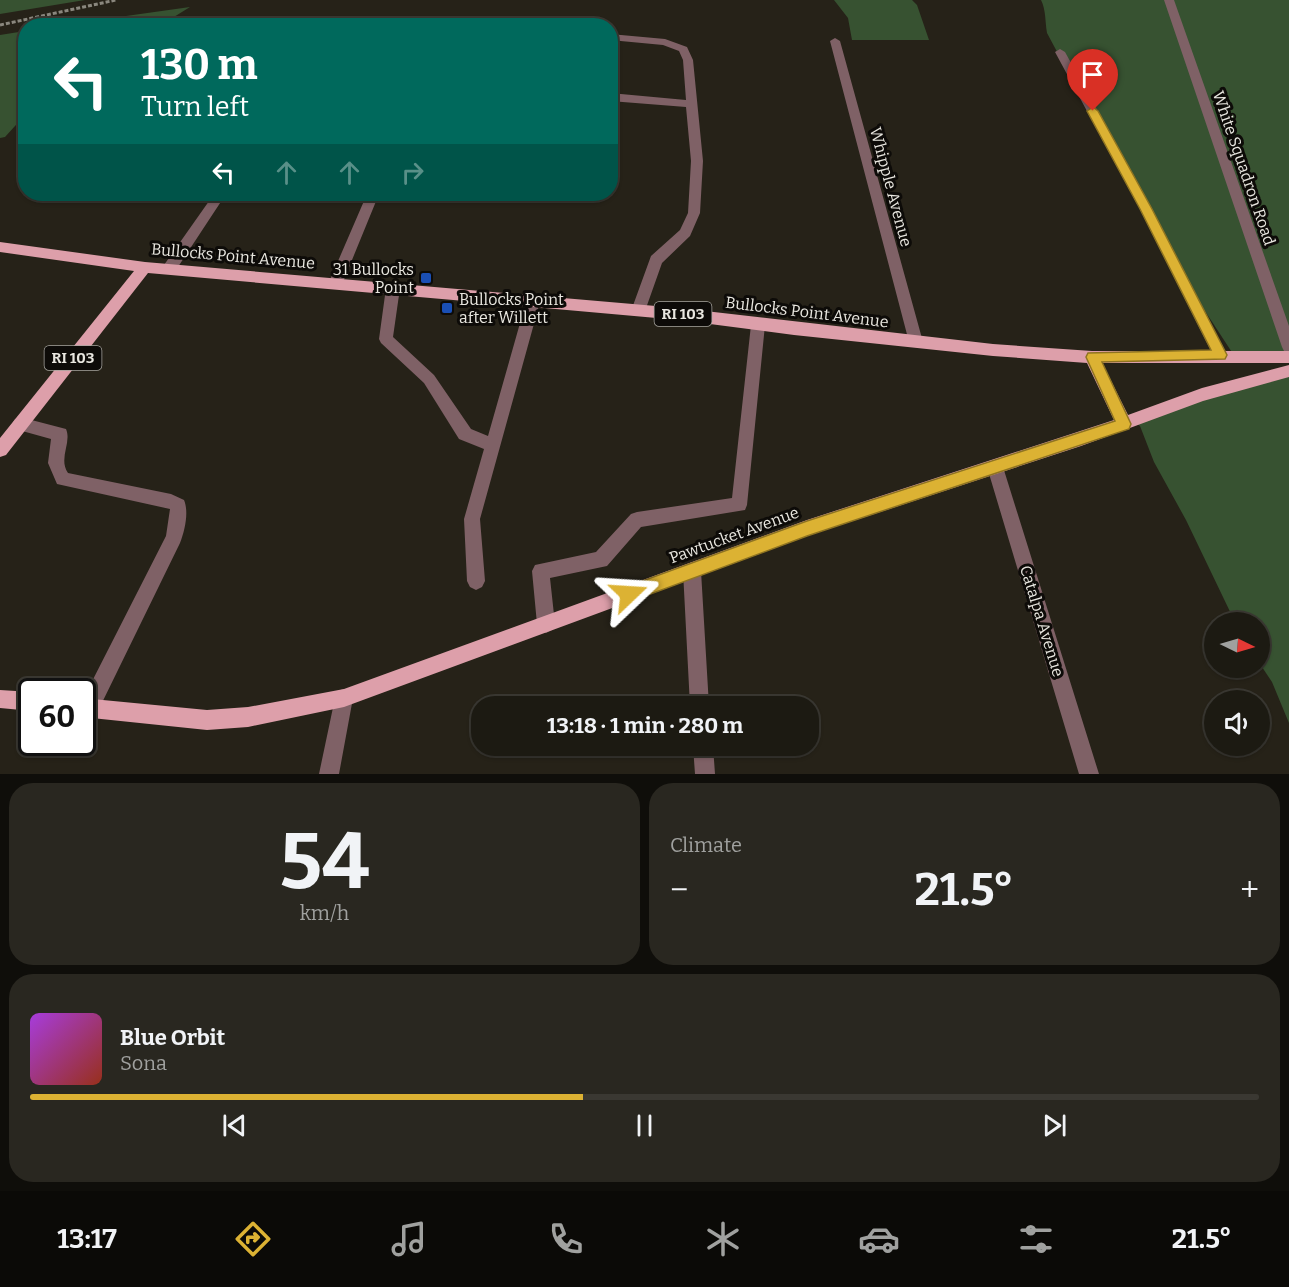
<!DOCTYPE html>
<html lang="en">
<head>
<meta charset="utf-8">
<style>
  body { margin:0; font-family:Bitter,serif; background:#292720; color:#f1f3f6; height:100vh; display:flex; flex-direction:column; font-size:22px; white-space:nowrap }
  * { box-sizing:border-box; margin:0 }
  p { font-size:20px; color:#a0a19f }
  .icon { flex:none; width:33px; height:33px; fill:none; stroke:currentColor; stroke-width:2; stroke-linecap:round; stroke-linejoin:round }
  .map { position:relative; height:774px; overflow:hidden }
  .drawer { display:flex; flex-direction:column; gap:9px; padding:9px; background:#0f0e0a; flex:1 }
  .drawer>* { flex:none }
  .top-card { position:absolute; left:18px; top:18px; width:600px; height:183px; border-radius:24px; box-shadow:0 2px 4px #0004,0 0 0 2px #3a3832; background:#00695c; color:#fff; overflow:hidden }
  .needle { width:39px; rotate:95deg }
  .buttons { position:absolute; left:1204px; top:612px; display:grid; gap:12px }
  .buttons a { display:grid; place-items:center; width:66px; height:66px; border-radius:50%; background:#1c1a12; box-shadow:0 2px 4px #0004,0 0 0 2px #3a3832; font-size:30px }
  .speed { position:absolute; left:18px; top:678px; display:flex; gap:12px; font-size:30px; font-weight:700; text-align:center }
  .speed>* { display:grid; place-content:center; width:78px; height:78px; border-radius:50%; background:#1c1a12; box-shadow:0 2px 4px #0004,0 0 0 2px #3a3832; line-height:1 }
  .speed .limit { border:3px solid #111; border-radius:9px; background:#fff; color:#111 }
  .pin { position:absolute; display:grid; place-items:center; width:51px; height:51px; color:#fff; margin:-62px -26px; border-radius:50% 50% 50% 0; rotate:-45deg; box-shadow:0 0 6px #0007 }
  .pin .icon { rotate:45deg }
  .me { position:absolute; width:66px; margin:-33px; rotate:70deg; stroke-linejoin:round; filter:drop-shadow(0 0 4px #0008) }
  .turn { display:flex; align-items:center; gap:21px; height:126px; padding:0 24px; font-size:27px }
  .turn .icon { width:78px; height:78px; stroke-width:2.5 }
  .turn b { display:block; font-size:42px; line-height:51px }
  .lanes { display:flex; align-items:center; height:57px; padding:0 24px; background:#0003; justify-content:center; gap:30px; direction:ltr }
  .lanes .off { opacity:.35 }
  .big { font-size:45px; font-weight:700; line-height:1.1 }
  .drawer .widget { flex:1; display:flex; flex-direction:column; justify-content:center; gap:9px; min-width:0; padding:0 21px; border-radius:24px; background:#292720 }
  .drawer .dial { align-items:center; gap:0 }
  .dial b { font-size:78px; line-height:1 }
  .song { display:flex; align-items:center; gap:18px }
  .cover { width:72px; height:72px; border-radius:9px; background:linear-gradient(135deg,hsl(280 70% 55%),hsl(10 70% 35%)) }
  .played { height:6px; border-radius:3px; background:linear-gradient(90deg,#dcb233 45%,#3a3832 45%) }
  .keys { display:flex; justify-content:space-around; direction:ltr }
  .heat { display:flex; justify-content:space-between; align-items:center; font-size:33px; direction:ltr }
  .drawer .tiles { flex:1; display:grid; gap:9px; grid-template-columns:1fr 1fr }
  .widget:last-child { grid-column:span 2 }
  .trip { position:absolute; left:471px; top:696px; width:348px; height:60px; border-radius:24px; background:#1c1a12; box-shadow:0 2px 4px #0004,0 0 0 2px #3a3832; font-weight:700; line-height:60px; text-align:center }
  .tab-bar { display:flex; height:96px; justify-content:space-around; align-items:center; background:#0b0a07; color:#a0a19f }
  .tab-bar .icon { width:42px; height:42px }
  .tab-bar .selected { color:#dcb233 }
  .tab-bar b { font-size:27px; color:#f1f3f6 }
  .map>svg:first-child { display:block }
  .green { fill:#375231 }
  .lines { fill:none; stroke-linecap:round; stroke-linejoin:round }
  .path { stroke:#8a877e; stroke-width:3; stroke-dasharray:4 2; stroke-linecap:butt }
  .minor { fill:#7f6166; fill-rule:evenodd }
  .major { fill:#dd9faa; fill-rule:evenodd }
  .route { fill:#dcb233; stroke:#8f7421; stroke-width:1.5 }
  .transit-dot { fill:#1a4fb4; stroke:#0d0b08; stroke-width:2 }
  .labels { text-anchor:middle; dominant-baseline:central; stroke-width:6; stroke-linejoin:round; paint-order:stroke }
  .shield { fill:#0d0b08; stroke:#a7a59f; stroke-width:1.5 }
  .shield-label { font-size:15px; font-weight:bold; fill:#e9e7e0 }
  .street-label { font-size:16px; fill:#e9e7e0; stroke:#0d0b08 }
  .poi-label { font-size:16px; fill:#e9e7e0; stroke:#0d0b08; text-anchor:end }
</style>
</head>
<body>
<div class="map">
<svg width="1289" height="774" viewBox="0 0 1289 774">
  <rect width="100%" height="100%" fill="#262218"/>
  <path class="green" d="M0 0H85L0 14Z
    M834 0H912L917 5 929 40H852L848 18Z
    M1041 0H1289V362L1237 360 1171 259 1126 181 1047 33C1045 21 1046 10 1041 0Z
    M190 7 161 25H62Z
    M25 31V115L5 137 0 138V35Z
    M1289 374V723L1272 682 1260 664V622H1235L1186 520 1154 462 1140 426 1136 423 1186 402Z"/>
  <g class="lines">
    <path class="path" d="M0 25 116 0"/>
    <path class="minor" d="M1164 0H1174L1289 326V353L1284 351 1282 347Z
      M610 34 665 39 687 47 693 60 703 161 700 213 690 236 662 263 645 311 643 315H633L631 311 651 256 680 230 688 213 691 161 686 107 610 101V93L686 100 683 60 679 51 663 45 610 40Z
      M835 38 840 41 923 342 921 346H911L909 342 830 41Z
      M1060 49 1065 52 1152 209 1227 355 1225 359H1215L1140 209 1055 52Z
      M214 194H226L174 273H164L162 269 164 265Z
      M367 194H379L343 282 336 287 331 286 329 282Z
      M393 283 400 288 393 337 434 375 471 429 488 436 526 302 533 296 540 302 480 519 485 581 482 587 476 590 470 587 467 581 464 519 484 449 459 439 424 383 381 343 379 339 386 288Z
      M758 319 763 321 765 325 747 505 745 510 641 527 607 566 550 578 555 624 552 630 546 633 540 630 537 624 532 571 535 565 596 552 631 514 637 512 732 498 751 325 753 321Z
      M20 417 66 429C72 443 58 458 68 473L171 494 184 500C189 512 185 530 180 543L96 715 89 718 82 715V701L166 536 170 509 57 484 48 463 51 439 15 429 12 424 15 419Z
      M995 460 1001 462 1003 467 1099 774H1079L987 467 989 462Z
      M692 562 698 565 701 571 709 706H690L683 571 686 565Z
      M344 689 351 691 353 698 339 774H319L335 698 337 691Z
      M693 746H713L715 774H695Z"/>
    <path class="major" d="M0 242 145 262 679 308 993 344 1092 351H1289V363H1102L1128 415 1202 388 1289 365V377L1203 401 1081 446 807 536 344 707 248 727 207 730 82 717V698L207 710 248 707 344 689 807 520 1114 420 1087 363 993 356 794 335 679 320 148 273 6 455 0 457V438L134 271 0 252Z
      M0 690 32 692V711L0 708Z"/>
  </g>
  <path class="route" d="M1093 107 1098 111 1152 209 1227 355 1225 359 1102 362 1131 424 1129 429 807 536 629 602 623 600 621 594 623 588 807 521 1115 421 1086 357 1088 353 1211 350 1140 209 1087 111Z"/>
  <g class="transit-dot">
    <rect x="420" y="272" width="12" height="12" rx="3"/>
    <rect x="441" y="302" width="12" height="12" rx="3"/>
  </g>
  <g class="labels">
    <g class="shield">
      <rect x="654.5" y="302" width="57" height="24" rx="4.5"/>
      <rect x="44.5" y="346" width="57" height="24" rx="4.5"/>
    </g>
    <g class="shield-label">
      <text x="683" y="314">RI 103</text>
      <text x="73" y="358">RI 103</text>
    </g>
    <g class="street-label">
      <text transform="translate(1244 168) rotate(71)">White Squadron Road</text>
      <text transform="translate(891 187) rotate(75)">Whipple Avenue</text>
      <text transform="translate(233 256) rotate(5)">Bullocks Point Avenue</text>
      <text transform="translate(807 312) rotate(7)">Bullocks Point Avenue</text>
      <text transform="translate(734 535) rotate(-20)">Pawtucket Avenue</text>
      <text transform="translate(1042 621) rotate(73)">Catalpa Avenue</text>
    </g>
    <g class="poi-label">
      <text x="414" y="269">31 Bullocks<tspan x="414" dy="18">Point</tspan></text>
      <text x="459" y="299" text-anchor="start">Bullocks Point<tspan x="459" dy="18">after Willett</tspan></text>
    </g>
  </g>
</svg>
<div class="buttons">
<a><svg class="needle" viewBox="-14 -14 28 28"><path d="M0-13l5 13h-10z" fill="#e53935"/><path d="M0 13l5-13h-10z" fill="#a0a19f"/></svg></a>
<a><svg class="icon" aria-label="sound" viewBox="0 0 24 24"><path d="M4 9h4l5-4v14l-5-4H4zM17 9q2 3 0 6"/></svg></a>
</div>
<div class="speed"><div class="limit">60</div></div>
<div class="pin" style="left:1093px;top:111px;background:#d93025"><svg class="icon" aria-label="arrive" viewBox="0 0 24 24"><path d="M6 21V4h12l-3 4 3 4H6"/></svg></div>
<svg class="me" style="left:629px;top:594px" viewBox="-20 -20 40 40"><path d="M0-17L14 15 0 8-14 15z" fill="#dcb233" stroke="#fff" stroke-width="4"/></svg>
<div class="trip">13:18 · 1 min · 280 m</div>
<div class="top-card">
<div class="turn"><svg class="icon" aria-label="left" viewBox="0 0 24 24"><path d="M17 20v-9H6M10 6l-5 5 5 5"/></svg><div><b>130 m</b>Turn left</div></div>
<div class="lanes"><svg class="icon" aria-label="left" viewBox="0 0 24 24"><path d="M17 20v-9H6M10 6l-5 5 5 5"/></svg><svg class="icon off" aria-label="ahead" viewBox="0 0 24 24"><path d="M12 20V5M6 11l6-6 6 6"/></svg><svg class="icon off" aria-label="ahead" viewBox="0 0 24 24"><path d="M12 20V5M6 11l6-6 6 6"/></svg><svg class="icon off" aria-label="right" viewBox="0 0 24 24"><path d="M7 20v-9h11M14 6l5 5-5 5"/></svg></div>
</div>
</div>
<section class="drawer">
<div class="tiles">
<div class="widget dial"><b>54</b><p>km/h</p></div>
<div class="widget"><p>Climate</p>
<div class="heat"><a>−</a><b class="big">21.5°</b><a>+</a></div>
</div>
<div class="widget">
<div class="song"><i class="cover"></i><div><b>Blue Orbit</b><p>Sona</p></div></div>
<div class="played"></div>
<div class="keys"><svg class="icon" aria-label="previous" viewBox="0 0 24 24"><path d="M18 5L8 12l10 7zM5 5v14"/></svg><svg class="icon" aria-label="pause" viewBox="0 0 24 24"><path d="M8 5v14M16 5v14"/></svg><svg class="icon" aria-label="next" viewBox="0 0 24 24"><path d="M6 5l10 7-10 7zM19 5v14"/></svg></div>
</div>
</div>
</section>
<nav class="tab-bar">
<b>13:17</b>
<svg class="icon selected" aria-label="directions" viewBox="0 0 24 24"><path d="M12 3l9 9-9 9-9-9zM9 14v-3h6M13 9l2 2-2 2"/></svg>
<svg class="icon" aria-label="music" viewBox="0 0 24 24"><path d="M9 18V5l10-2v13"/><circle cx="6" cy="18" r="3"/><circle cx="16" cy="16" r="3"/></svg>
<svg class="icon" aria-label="phone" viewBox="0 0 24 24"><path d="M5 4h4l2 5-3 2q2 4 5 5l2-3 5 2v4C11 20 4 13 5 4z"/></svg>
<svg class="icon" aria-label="climate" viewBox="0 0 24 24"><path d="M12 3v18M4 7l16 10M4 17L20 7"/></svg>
<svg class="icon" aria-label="car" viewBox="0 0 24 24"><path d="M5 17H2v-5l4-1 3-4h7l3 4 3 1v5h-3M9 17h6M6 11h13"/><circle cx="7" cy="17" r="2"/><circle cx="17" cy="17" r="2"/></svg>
<svg class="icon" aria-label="filters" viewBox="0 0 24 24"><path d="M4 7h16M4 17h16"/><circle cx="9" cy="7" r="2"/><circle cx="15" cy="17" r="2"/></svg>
<b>21.5°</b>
</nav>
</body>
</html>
